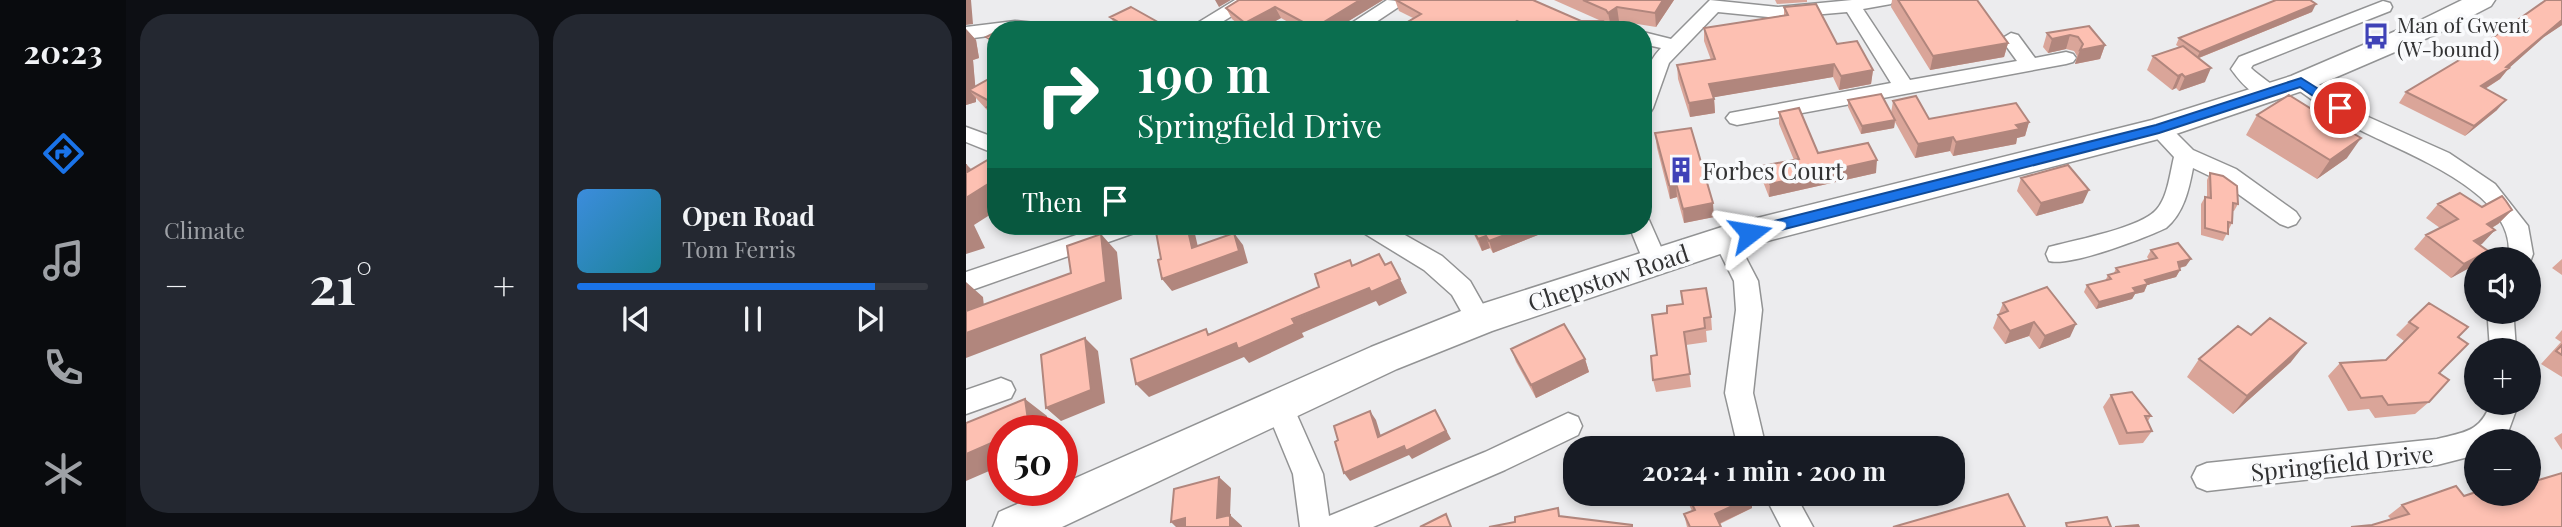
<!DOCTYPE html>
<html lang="en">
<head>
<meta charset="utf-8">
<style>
  body { margin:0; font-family:"Playfair Display",serif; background:#242831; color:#f1f3f6; height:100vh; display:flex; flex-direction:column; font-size:26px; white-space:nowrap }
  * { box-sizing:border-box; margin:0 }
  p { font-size:23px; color:#9ea1a6 }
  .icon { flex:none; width:38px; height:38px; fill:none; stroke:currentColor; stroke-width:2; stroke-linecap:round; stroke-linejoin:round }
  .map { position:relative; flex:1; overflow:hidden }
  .details { display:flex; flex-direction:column; gap:14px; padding:14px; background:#0d0f14; width:840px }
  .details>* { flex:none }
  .hud { position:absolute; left:21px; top:21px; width:665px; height:214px; border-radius:28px; box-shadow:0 4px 10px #0003; background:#0b6e4f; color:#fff; overflow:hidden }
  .buttons { position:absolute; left:1498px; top:247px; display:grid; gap:14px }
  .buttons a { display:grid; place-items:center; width:77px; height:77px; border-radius:50%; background:#171b24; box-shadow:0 4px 10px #0003; font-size:35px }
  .speed { position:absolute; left:21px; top:415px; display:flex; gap:14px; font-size:35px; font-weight:700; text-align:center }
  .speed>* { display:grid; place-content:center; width:91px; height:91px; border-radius:50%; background:#171b24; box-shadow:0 4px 10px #0003; line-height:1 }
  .speed .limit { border:10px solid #d22; background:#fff; color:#111 }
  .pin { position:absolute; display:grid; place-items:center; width:60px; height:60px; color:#fff; margin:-30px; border:4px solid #fff; border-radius:50%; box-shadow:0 2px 7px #0007 }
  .me { position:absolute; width:77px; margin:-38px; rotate:76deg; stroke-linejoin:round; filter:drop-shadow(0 0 5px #0008) }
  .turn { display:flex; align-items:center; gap:24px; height:147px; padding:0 35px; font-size:32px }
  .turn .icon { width:91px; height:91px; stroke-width:2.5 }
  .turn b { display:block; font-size:49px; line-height:60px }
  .then { display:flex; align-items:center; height:66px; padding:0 35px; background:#0003; gap:14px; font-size:26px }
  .big { font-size:52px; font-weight:700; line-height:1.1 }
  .details .tile { flex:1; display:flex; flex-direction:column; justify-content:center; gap:10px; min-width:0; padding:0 24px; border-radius:28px; background:#242831 }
  .song { display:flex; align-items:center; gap:21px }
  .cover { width:84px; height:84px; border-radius:10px; background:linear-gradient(135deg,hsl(210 70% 55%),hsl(190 70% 35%)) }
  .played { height:7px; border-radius:4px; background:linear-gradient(90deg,#1a73e8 85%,#363941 85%) }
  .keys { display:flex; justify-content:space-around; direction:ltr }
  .heat { display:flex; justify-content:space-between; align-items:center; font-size:38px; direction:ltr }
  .details .tiles { flex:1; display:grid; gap:14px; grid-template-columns:repeat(2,1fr) }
  .trip { position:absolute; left:597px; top:436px; width:402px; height:70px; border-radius:28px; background:#171b24; box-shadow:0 4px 10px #0003; font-weight:700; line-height:70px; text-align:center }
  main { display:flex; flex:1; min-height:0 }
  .menu { display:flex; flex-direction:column; width:126px; justify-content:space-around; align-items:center; background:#090b0e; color:#9ea1a6 }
  .menu .icon { width:49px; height:49px }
  .menu .active { color:#1a73e8 }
  .menu b { font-size:32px; color:#f1f3f6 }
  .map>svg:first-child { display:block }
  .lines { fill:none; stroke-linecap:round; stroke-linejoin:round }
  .minor-casing { stroke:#929394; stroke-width:3 }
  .secondary-casing { stroke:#929394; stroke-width:3 }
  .minor { fill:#fff; fill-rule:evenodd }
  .secondary { fill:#fff; fill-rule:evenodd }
  .wall { fill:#daa599 }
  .shaded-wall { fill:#b1867d }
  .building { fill:#fdc0b2; stroke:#b1867d; stroke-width:2 }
  .route { fill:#1a73e8; stroke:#114b97; stroke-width:2 }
  .labels { text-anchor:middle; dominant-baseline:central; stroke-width:7; stroke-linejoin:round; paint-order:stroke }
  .far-poi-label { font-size:21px; fill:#323233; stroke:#f9fafc; text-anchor:start }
  .poi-label { font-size:24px; fill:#323233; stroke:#f9fafc; text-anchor:start }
  .street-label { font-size:24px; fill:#323233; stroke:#f9fafc }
</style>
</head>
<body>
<main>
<nav class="menu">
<b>20:23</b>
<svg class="icon active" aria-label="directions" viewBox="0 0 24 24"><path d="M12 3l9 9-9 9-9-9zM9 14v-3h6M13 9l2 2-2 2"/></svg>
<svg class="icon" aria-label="music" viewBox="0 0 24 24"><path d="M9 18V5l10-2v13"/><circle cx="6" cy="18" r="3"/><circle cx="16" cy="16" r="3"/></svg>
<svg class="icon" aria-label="phone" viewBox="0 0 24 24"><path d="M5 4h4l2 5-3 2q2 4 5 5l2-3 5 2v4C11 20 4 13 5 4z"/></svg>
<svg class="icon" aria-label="climate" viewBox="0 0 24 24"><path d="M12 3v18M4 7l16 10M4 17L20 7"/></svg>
</nav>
<section class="details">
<div class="tiles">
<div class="tile"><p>Climate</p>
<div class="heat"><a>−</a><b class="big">21°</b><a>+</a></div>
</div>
<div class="tile">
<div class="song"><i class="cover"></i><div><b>Open Road</b><p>Tom Ferris</p></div></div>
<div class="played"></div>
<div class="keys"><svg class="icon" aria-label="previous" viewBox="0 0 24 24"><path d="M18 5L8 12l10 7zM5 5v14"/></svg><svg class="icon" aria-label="pause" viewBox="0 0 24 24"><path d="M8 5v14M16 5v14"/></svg><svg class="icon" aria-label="next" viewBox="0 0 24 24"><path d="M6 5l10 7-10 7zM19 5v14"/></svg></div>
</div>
</div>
</section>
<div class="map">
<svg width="1596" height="527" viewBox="0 0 1596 527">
  <rect width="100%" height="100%" fill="#ececee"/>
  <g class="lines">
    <g class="minor-casing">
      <path id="minor" d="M269 0H292L243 30H220Z
        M421 0 440 2 398 30 378 28Z
        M744 0 812 7 886 0H928L925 4 897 9 944 80 1051 61 1035 39 1045 33 1052 35 1069 58 1100 52 1107 54 1110 58 1107 62 1100 64 771 125 764 123 760 118 764 113 925 83 881 12 812 18 752 12 703 63 687 108 684 113 677 115C677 89 676 68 695 48L677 44V32L705 39Z
        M1417 1 1424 3 1426 7 1424 11 1287 65 1285 68C1294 77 1307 83 1313 93L1310 98C1292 103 1275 83 1265 69L1273 57Z
        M49 21 79 24 88 30H30V35L0 39V27Z
        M1335 76 1342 77 1400 116 1483 153 1529 184 1562 226 1567 254 1563 265V259H1542C1555 191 1431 151 1386 126 1366 115 1347 100 1328 87L1325 82 1328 77Z
        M1193 122 1201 124 1227 150 1270 169 1330 212 1334 218 1330 224 1322 227 1314 224 1254 181 1227 168C1223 189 1218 213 1200 228 1179 238 1104 267 1083 261L1080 254 1083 247C1108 240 1176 228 1191 209 1202 196 1204 173 1208 157L1182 129 1185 124Z
        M0 127 30 138V154L0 142Z
        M677 218 683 220 702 263 699 270 690 272 681 270 663 226H677Z
        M137 226H175L171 232 0 292V272Z
        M392 226H423L476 256 504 281 526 320 522 327 513 330 504 327 486 295 458 270 396 232Z
        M759 230 767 233 792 281 796 310 787 393 800 448H772L759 393 770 310 768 281 747 239 751 233Z
        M1525 312H1551L1548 321 1550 350H1524L1522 321Z
        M35 378 45 382 49 390 45 398 0 414V390Z
        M313 394 323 397 357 474 363 516 519 452 602 413 612 417 616 426 612 435 539 470 407 527H334L327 474 299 406 303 397Z
        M1525 402H1553L1541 435 1534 441H1510V455L1471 465 1241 491 1231 487 1226 477 1231 467 1241 463 1471 439C1499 432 1515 432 1525 402Z
        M798 494H829L847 527H815Z"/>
    </g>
    <g class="secondary-casing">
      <path id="secondary" d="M1496 0H1529L1525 6 1473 33 1345 88 1204 136 763 251 526 331 431 369 96 527H27L33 512 83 490H96V484L405 347 500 309 759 226 1186 120 1325 76 1453 21Z"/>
    </g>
    <use href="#minor" class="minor"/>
    <use href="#secondary" class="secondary"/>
  </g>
  <path class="wall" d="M273 0H417L368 30H336L315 18 293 30H279L266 19 260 8Z
    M429 0 615 21H636L637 30H428L447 18 433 11Z
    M588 0H708L690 27 653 21 645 27 642 24Z
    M809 0H841V2L811 4Z
    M926 0H1011L1042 43 1038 57 964 70 925 7Z
    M1596 0V25L1578 37 1543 68 1534 79 1519 89 1531 110 1499 136 1433 103 1440 92Z
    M818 7 907 70 905 84 873 90 867 77 748 97 749 113 724 117 712 79 711 65 745 60 738 41V28L818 15Z
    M1346 12 1233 58 1239 82 1213 91 1210 88 1206 90 1181 70 1187 56 1213 47 1210 45 1213 38Z
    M144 17 206 30H158L149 24Z
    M1123 26 1139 45 1134 59 1109 64 1111 56 1108 51 1100 49 1082 53 1077 47 1081 33Z
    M0 29 10 40 13 58 7 60 9 87 30 75V117L27 114 21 110 10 98V102L0 105Z
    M30 32V48L20 37Z
    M882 100 925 113 927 101 963 119 1063 122 1059 136 1051 138 1050 144 987 156 984 151 949 158 929 122 928 128 895 134 882 107Z
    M813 112 852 153 910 173 803 197 796 179V166L828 160 813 124Z
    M1291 115 1373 125 1381 158 1351 179 1280 135Z
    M689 133 748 217 718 223 711 197 704 199 691 148Z
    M1244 173 1272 204 1268 211H1267L1266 223 1257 241 1235 235V204L1239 197H1241V180Z
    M1055 178 1117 203 1070 216 1051 191Z
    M1472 204 1516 207 1546 210 1532 224 1526 228 1529 230 1514 245 1510 263 1485 278 1448 249 1460 235 1474 228 1460 218Z
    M483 226H503L494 233Z
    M504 226H583L576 230 577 233 527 253 524 248 516 251Z
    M1185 250 1220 266 1214 268V270L1210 277 1181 285 1178 292 1169 294 1166 299 1130 309 1118 292 1121 285 1139 281 1142 275 1148 273 1150 268 1183 260 1181 257Z
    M1596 259V275L1586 268Z
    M1037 303 1104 337 1073 349 1063 336 1039 344 1027 328Z
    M686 315 745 317 746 330 740 331 741 342 720 345 725 387 690 392 687 380 691 355Z
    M1443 322 1492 337 1473 373 1463 402 1449 414 1409 418 1403 409 1382 411 1362 376 1374 363 1420 360 1438 341 1430 335Z
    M1596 330V377L1575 364 1595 342 1589 338Z
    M1285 335 1325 362 1267 414 1221 377 1233 359Z
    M545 349 619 359 623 372 570 398 550 362Z
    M1145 395 1185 416 1182 421 1186 431 1177 443 1153 445 1137 407Z
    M1596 433V450L1588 438Z
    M718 494H784L786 508 754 524 755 527H721L718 514 726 511Z
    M1563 494 1596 527 1406 525 1425 519 1422 516 1436 505 1498 496Z"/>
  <path class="shaded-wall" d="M0 0H5L7 24 0 25Z
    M249 0H265L253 7Z
    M394 0H417L368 30H349L348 28Z
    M697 0H708L690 27 689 13Z
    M1350 4 1346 12 1230 59 1234 52Z
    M309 7 315 18 293 30H282L279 23Z
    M651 7 653 21 645 27 642 13Z
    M1596 20V25L1578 37 1542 69 1534 79 1506 97 1515 86 1540 67Z
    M551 21 553 30H537Z
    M636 21 637 30H625Z
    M0 29 10 40 13 58 7 60 10 94 3 90 10 98V102L0 105Z
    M1104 35 1100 49 1082 53 1086 39Z
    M1042 43 1038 57 964 70 967 56Z
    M1139 45 1134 59 1109 64 1114 50Z
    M868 64 867 77 744 98 743 84Z
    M1245 68 1239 82 1213 91 1219 77Z
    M907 70 905 84 873 90 875 76Z
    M1216 74 1210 88 1206 90 1212 76Z
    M748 99 749 113 724 117 723 103Z
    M1540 100 1531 110 1499 136 1508 126Z
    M929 120 928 128 895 134 896 126Z
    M1063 122 1059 136 1051 138 1050 144 987 156 990 142 1050 125Z
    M987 137 984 151 949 158 952 144Z
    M1395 138 1381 158 1351 179 1364 160Z
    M911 160 910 173 803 197 804 184Z
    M0 164 20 184 30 179V211L8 225 19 248 0 254Z
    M710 183 711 197 704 199 703 185Z
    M1123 190 1117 203 1070 216 1075 203Z
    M747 203 748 217 718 223 717 209Z
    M1546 210 1532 224 1508 238 1521 224Z
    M221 226H223L229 234 235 260 226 248Z
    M491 226H503L494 233Z
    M562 226H583L576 230 577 233 527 253 523 241Z
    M1529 230 1516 244 1495 255 1508 241Z
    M268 233 277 245 282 263 206 291 196 279Z
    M135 234 151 252 156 299 0 358V282L17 297 20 326 140 282Z
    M520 236 524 248 516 251 512 239Z
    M1522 251 1514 259H1510V263L1509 265 1485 278 1498 264Z
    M1225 259 1220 266 1208 269 1212 262Z
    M1214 270 1210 277 1181 285 1178 292 1169 294 1166 299 1130 309 1133 302 1167 288 1179 280Z
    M434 279 441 293 413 306 410 301 336 333 338 337 283 363 278 357 183 397 170 384 403 288Z
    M1068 322 1063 336 1039 344 1044 331Z
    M1110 324 1104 337 1073 349 1079 336Z
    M119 338 132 351 139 403 95 421 80 408Z
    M1340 343 1325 362 1267 414 1281 396Z
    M619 359 623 372 570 398 565 385Z
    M59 399 81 416 83 430H55Z
    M469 410 485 439 446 459 443 455 384 481 378 473Z
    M404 411 410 420 418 446 412 437Z
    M37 438V465L0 481V454Z
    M253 477 265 488 264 515 276 526V527H261L251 518Z
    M786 497V508L750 525 749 514Z
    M219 518 230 527H210L205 522Z"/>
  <path class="building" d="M273 0H394L348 28 309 7 279 23 260 8Z
    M430 0H567L615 21H636L625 30H569L551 21 537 30H428L455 14Z
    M617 0H697L689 13 651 7 642 13 640 10Z
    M932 0H1011L1042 43 967 56Z
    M1310 0H1344L1350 4 1234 52 1213 38Z
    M1580 0H1596V20L1540 67 1543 68 1515 86 1540 100 1508 126 1440 92 1505 53Z
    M850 4 871 44 891 41 907 70 875 76 868 64 743 84 748 99 723 103 711 65 749 59 738 28 822 15 818 7Z
    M165 7 206 30H166L144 17Z
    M43 25H50L60 30H34Z
    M1123 26 1139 45 1114 50 1117 44 1112 37 1104 35 1086 39 1081 33Z
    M30 32V42L20 37Z
    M1217 46 1245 68 1219 77 1216 74 1212 76 1187 56Z
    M30 75V111L21 107 27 103 3 90Z
    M915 94 929 120 896 126 882 100Z
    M1323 95 1344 108 1352 103 1378 118 1370 123 1395 138 1364 160 1291 115Z
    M950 96 963 119 1050 103 1063 122 1050 125 1054 129 990 142 987 137 952 144 927 101Z
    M833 108 852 153 902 143 911 160 804 184 796 166 833 159 813 112Z
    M725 128 747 203 717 209 710 183 703 185 689 133Z
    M30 155V179L0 198V164L1 172Z
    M1102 165 1123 190 1075 203 1055 178Z
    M1244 173 1257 176 1271 186 1272 204 1267 203 1266 223 1262 222V234L1239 228V197L1245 198Z
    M1494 193 1516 207 1536 196 1540 201 1546 210 1521 224 1529 230 1508 241 1522 251 1498 264 1460 235 1492 219 1472 204Z
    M208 226H221L226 248 268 233 273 251 196 279 192 260 195 259 190 232Z
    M505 226H562L523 241 520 236 512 239Z
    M135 234 140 282 0 333V311L105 273 101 246Z
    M1212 243 1225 259 1212 262 1214 270 1179 280 1182 284 1167 288 1170 292 1133 302 1121 285 1145 279 1142 275 1153 272 1150 268 1191 258 1185 250Z
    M413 254 419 265 425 262 434 279 405 292 403 288 326 319 329 324 272 349 270 343 170 384 165 359 240 329 242 335 353 287 349 274 384 260 386 266Z
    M1081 287 1110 324 1079 336 1068 322 1044 331 1032 315 1042 311 1037 303Z
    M740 288 745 317 738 318 739 328 718 332 724 374 687 380 685 356 691 355 686 315 701 313V306L717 304 715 291Z
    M1463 303 1502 327 1492 337 1502 344 1473 373 1483 380 1463 402 1422 405 1416 396 1395 398 1374 363 1420 360 1452 328 1443 322Z
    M1304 318 1340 343 1281 396 1233 359 1272 326 1285 335Z
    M598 324 619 359 565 385 545 349Z
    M119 338 125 390 80 408 75 355Z
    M1596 345V355L1590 351Z
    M1166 392 1185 416H1179L1186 431 1161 433 1145 395Z
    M59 399 63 427 55 430H37V438L0 454V423Z
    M469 410 480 431 440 451 438 446 378 473 369 442 372 440 368 426 404 411 412 437Z
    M1596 473V527H1385L1406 525 1443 514 1436 505 1490 486 1498 496 1510 492V494H1563V483Z
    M253 477 251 518 264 515V527H219V518L205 522 208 489Z
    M721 494H784L786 497 749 514 755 527H724L718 514 729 510Z
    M1042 494 1059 527H927Z
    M592 508 593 516 666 525V527H523L549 522V517Z
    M480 514 485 527H454Z
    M1141 517 1145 527H1101L1100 523Z
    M1172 525 1173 527H1149Z"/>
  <path class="route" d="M1335 78 1378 105V111H1369L1334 87 1193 133 784 238 776 233 784 227 1190 125Z"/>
  <defs>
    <g id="bus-bare" transform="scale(2.1)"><path d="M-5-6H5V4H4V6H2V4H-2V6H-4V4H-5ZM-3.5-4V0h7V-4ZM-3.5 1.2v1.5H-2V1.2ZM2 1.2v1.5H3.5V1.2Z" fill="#3f42b7" stroke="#f9fafc" stroke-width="2.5" paint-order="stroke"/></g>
    <g id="building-bare" transform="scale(2.1)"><path d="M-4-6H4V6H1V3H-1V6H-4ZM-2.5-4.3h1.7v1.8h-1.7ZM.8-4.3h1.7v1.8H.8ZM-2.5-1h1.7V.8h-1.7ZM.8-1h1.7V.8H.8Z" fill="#3f42b7" stroke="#f9fafc" stroke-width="2.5" paint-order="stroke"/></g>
  </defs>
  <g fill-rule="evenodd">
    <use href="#bus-bare" x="1410" y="36"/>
    <use href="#building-bare" x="715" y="170"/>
  </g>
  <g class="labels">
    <g class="far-poi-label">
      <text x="1431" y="24">Man of Gwent<tspan x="1431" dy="24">(W-bound)</tspan></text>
    </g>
    <g class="poi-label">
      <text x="736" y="170">Forbes Court</text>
    </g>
    <g class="street-label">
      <text transform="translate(642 277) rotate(-18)">Chepstow Road</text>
      <text transform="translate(1376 462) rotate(-6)">Springfield Drive</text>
    </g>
  </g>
</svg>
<div class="buttons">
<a><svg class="icon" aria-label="sound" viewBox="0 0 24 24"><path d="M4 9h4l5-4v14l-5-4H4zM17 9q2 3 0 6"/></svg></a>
<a>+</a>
<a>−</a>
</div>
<div class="speed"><div class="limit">50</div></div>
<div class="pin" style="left:1374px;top:108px;background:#d93025"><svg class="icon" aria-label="arrive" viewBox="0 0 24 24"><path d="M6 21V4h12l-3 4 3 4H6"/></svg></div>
<svg class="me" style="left:784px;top:233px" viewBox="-20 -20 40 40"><path d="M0-17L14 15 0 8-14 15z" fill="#1a73e8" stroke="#fff" stroke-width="4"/></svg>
<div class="trip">20:24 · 1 min · 200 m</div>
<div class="hud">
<div class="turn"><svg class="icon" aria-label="right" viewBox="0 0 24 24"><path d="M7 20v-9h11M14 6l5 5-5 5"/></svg><div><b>190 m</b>Springfield Drive</div></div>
<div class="then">Then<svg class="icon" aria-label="arrive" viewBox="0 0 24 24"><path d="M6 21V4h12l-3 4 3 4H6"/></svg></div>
</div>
</div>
</main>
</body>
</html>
